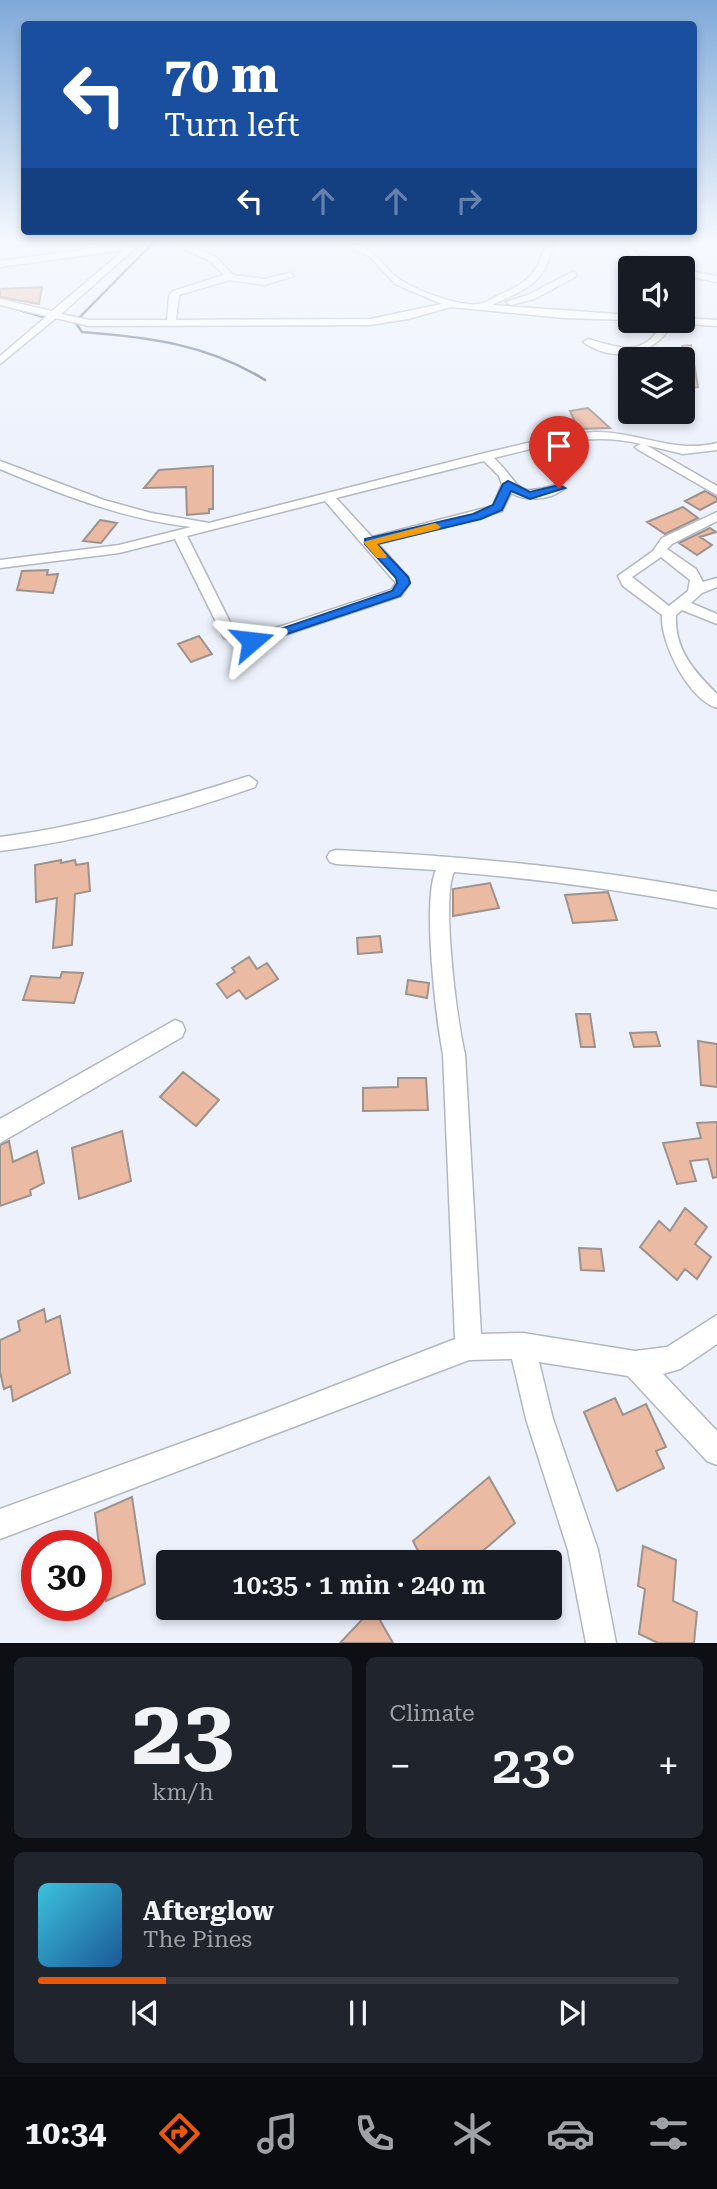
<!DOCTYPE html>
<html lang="en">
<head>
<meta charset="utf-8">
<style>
  body { margin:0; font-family:"Roboto Serif",serif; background:#20242c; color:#f1f3f6; height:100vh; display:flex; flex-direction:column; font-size:26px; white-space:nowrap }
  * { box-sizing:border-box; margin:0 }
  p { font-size:23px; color:#9ea1a6 }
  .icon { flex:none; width:38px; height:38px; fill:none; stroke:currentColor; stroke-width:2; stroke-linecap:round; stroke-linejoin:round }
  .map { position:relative; height:1643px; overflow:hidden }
  .drawer { display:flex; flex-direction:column; gap:14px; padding:14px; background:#0d0f14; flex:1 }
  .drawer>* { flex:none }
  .banner { position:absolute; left:21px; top:21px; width:676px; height:214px; border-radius:7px; box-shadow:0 4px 10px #0003; background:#1a4fa0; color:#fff; overflow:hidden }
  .tools { position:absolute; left:618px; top:256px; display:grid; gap:14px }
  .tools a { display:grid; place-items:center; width:77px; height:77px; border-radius:7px; background:#171b24; box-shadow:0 4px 10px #0003; font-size:35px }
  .speed { position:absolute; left:21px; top:1530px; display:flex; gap:14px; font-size:35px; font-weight:700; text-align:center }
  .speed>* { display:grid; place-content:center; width:91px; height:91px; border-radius:50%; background:#171b24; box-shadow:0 4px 10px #0003; line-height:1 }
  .speed .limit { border:10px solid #d22; background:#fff; color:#111 }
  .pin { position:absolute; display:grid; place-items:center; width:60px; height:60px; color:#fff; margin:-72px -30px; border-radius:50% 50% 50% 0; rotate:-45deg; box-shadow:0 0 7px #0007 }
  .pin .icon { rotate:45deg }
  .me { position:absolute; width:77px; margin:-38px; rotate:73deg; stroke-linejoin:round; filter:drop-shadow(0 0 5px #0008) }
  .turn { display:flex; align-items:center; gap:24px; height:147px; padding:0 28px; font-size:32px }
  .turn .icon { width:91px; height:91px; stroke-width:2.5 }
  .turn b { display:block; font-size:49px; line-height:60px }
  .lanes { display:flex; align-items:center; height:66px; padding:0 28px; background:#0003; justify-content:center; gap:35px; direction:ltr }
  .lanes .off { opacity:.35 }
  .big { font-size:52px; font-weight:600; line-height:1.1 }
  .drawer .card { flex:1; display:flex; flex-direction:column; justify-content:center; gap:10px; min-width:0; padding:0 24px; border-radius:10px; background:#20242c }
  .drawer .dial { align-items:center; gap:0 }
  .dial b { font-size:91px; line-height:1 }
  .song { display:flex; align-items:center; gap:21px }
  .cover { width:84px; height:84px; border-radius:10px; background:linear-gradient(135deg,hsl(190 70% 55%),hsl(210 70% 35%)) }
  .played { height:7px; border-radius:4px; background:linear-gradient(90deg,#ea580c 20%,#363941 20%) }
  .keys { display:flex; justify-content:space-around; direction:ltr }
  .heat { display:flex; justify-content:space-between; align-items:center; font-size:38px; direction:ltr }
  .drawer .tiles { flex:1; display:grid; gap:14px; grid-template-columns:1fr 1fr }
  .card:last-child { grid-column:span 2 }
  .trip { position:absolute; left:156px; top:1550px; width:406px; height:70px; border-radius:7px; background:#171b24; box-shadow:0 4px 10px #0003; font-weight:600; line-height:70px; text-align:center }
  .dock { display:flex; height:112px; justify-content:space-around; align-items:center; background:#090b0e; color:#9ea1a6 }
  .dock .icon { width:49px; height:49px }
  .dock .selected { color:#ea580c }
  .dock b { font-size:32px; color:#f1f3f6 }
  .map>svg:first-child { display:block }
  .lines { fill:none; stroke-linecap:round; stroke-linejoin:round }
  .stream { stroke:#62718e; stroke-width:2.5 }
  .building { fill:#eabaa3; stroke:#9e928d; stroke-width:2 }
  .minor-casing { stroke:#b3b7c2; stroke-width:3 }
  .minor { fill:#fff; fill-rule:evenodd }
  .route { fill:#1a73e8; stroke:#114b97; stroke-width:2 }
  .slow { fill:#f59e0b }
</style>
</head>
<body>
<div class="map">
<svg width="717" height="1643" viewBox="0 0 717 1643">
  <rect width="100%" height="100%" fill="#ecf1fc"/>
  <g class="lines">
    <path class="stream" d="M153 243 75 322 82 332C148 337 207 344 265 380
      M0 304 46 318"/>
  </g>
  <path class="building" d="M42 287 39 304 0 297V289Z
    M691 345 698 387 682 390V346Z
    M588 408 610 428 578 429 570 411Z
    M213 466V509H209V513L187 515 186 487 144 488 159 470Z
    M705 491 717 498V501L700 510 685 501Z
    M683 507 698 518 665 534 647 522Z
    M100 520 117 523 101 543 83 541Z
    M710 528 716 532 700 537 712 545 697 555 679 543Z
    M48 570 47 575 58 574 53 593 17 590 22 571Z
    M199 636 212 654 191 662 178 644Z
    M61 860V863L75 860 76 865 88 863 90 891 75 894 72 945 53 948 57 898 36 902 35 865Z
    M490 883 499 908 453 916V889Z
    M608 892 617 920 573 923 565 895Z
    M380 936 382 952 358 954 357 938Z
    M249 957 257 969 267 963 278 979 246 999 239 990 227 998 217 984 235 972 232 968Z
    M62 972 83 973 74 1003 23 1000 31 976 60 978Z
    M408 980 429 983 427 998 406 994Z
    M576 1014H590L595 1047H581Z
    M656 1032 660 1046 634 1047 630 1033Z
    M698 1041 717 1044V1087L701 1085Z
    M183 1072 219 1100 196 1126 160 1097Z
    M398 1078H426L428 1110 363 1111V1088L398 1087Z
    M717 1122V1177L713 1178 708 1159 690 1161 696 1181 677 1184 663 1143 701 1138 697 1123Z
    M122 1131 131 1181 79 1199 72 1148Z
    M9 1141 13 1162 37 1151 44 1183 30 1190 31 1195 0 1206V1145Z
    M685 1208 707 1227 695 1244 711 1257 697 1279 685 1269 677 1280 640 1247 659 1221 670 1231Z
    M579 1248 601 1249 604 1271 581 1270Z
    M44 1309 46 1322 60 1316 70 1373 13 1401 11 1386 4 1389 0 1372V1340L20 1331 18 1321Z
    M615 1398 623 1415 646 1404 666 1447 656 1451 664 1468 617 1491 584 1412Z
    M489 1477 515 1523 469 1563H424L413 1541Z
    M132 1497 145 1584 106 1601 95 1513Z
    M643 1546 676 1560 673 1601 697 1612 694 1643H658L639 1634 645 1589 638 1586Z
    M373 1608 393 1643H340Z"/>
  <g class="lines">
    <g class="minor-casing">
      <path id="minor" d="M132 243H141L61 314 89 320H167L169 296 173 291 224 275 210 261 172 243H183L216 257 233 275 264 279 290 273 294 276 264 285 229 280 179 295 176 320 370 319 442 304 395 284 370 257 341 243C378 243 378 266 402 281 419 291 459 307 479 304 486 303 496 296 503 293 529 282 540 271 545 243H553C545 286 526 288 492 305L630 315 632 320 563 318 451 307 408 319 370 325 89 326 56 318 0 364V356L47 316 0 305V299L52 311 124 250 0 267V261Z
        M622 243H630L637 255 665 268C643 268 633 262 622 243Z
        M682 270 717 276V282L682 275Z
        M574 271 577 276 534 299 511 305 506 302 528 295Z
        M682 318 717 320V326L672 323C655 357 613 363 583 342L588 339C619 348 645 358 662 323L657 320Z
        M596 432C638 432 676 454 717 443V450L683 454 646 445 717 486V495L637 449 635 447 641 444C590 431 543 446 494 458 524 487 512 498 559 484L565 488C551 500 527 502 511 493L502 511 378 544 408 577 410 583 401 596 252 646 224 638 175 539 119 553 0 568V560L119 545 191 527C124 519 62 495 0 469V461L104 500 151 513 209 523 485 453 566 434ZM484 461 499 476 502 484 493 506 372 537 336 498ZM325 501 396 583 391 590 251 636 235 632 187 536Z
        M717 512V521L672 544 667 549 696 569 703 582 717 578V587L702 593 691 603 717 614V624L682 610 676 615C674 649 694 671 717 694V708C689 700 660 643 662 615L623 586 618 576 653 551 662 538ZM661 557 690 580 688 591 669 606 632 577Z
        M249 776 257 782 255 787C172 816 88 840 0 851V837C86 826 166 802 249 776Z
        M336 850C464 856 591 868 717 892V908C630 891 542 879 454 872 441 900 457 1020 465 1054L481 1334 523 1333 635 1351 667 1347 717 1315V1344L680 1369 663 1374 717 1431V1465L707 1461 628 1376 539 1362 553 1419 598 1550 616 1643H586L568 1550 526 1419 512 1359 469 1360 0 1539V1509L264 1413 455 1339 443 1054C436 1018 422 900 436 870L336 864 330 862 327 857 330 852Z
        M175 1020 182 1023 185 1030 182 1037 0 1143V1119Z"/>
    </g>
    <use href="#minor" class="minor"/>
  </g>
  <linearGradient id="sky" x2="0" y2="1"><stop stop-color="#7fa9d8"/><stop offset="0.51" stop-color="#f6f9fe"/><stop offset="1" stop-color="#f6f9fe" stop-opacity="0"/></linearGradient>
  <rect width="717" height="473" fill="url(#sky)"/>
  <path class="route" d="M508 481 530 492 559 485 565 488 530 499 511 491 502 510 481 519 377 544 408 577 410 583 400 596 257 644H247L245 641 392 591 397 583 396 578 365 544V539L473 514 493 505 503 484Z"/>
  <path class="slow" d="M435 523 441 527 439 529 377 544 387 556 386 558H377L363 542Z"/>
</svg>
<div class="tools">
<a><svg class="icon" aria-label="sound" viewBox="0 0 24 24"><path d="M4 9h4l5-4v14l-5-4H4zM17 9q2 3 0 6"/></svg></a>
<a><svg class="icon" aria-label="layers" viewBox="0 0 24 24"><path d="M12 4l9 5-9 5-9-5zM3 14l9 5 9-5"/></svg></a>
</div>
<div class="speed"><div class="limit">30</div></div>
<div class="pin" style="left:559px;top:488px;background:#d93025"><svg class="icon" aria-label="arrive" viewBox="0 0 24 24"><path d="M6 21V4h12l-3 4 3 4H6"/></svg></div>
<svg class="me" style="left:252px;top:641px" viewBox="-20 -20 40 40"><path d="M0-17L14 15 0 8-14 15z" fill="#1a73e8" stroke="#fff" stroke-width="4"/></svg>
<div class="trip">10:35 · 1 min · 240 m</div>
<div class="banner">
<div class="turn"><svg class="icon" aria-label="left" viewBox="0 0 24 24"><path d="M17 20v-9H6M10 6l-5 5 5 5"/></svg><div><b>70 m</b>Turn left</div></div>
<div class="lanes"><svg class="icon" aria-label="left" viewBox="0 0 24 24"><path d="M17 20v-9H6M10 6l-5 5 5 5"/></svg><svg class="icon off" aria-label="ahead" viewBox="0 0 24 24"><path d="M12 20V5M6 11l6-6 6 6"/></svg><svg class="icon off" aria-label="ahead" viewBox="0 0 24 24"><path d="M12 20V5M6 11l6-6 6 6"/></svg><svg class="icon off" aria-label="right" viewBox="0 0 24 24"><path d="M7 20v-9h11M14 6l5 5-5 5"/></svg></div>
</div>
</div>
<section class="drawer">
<div class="tiles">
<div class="card dial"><b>23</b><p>km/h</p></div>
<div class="card"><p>Climate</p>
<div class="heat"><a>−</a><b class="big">23°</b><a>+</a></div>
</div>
<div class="card">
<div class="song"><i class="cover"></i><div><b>Afterglow</b><p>The Pines</p></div></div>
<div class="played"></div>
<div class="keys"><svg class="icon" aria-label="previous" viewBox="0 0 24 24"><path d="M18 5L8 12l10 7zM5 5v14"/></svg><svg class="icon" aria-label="pause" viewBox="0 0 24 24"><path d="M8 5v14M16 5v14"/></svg><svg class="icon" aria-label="next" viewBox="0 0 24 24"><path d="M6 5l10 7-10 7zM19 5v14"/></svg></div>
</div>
</div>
</section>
<nav class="dock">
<b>10:34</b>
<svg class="icon selected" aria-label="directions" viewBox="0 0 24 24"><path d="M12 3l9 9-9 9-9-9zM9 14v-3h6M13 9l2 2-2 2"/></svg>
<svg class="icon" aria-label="music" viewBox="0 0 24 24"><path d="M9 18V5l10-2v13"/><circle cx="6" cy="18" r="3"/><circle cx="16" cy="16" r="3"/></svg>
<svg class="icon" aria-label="phone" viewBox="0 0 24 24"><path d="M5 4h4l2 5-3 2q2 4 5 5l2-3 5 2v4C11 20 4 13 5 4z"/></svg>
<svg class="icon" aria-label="climate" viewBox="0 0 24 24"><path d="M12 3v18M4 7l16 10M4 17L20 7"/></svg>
<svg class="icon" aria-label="car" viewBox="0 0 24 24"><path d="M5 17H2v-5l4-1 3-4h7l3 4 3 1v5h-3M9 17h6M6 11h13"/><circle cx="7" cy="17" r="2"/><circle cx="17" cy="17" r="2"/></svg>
<svg class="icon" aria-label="filters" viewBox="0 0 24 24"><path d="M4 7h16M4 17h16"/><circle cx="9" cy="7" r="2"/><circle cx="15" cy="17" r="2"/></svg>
</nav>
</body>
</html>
